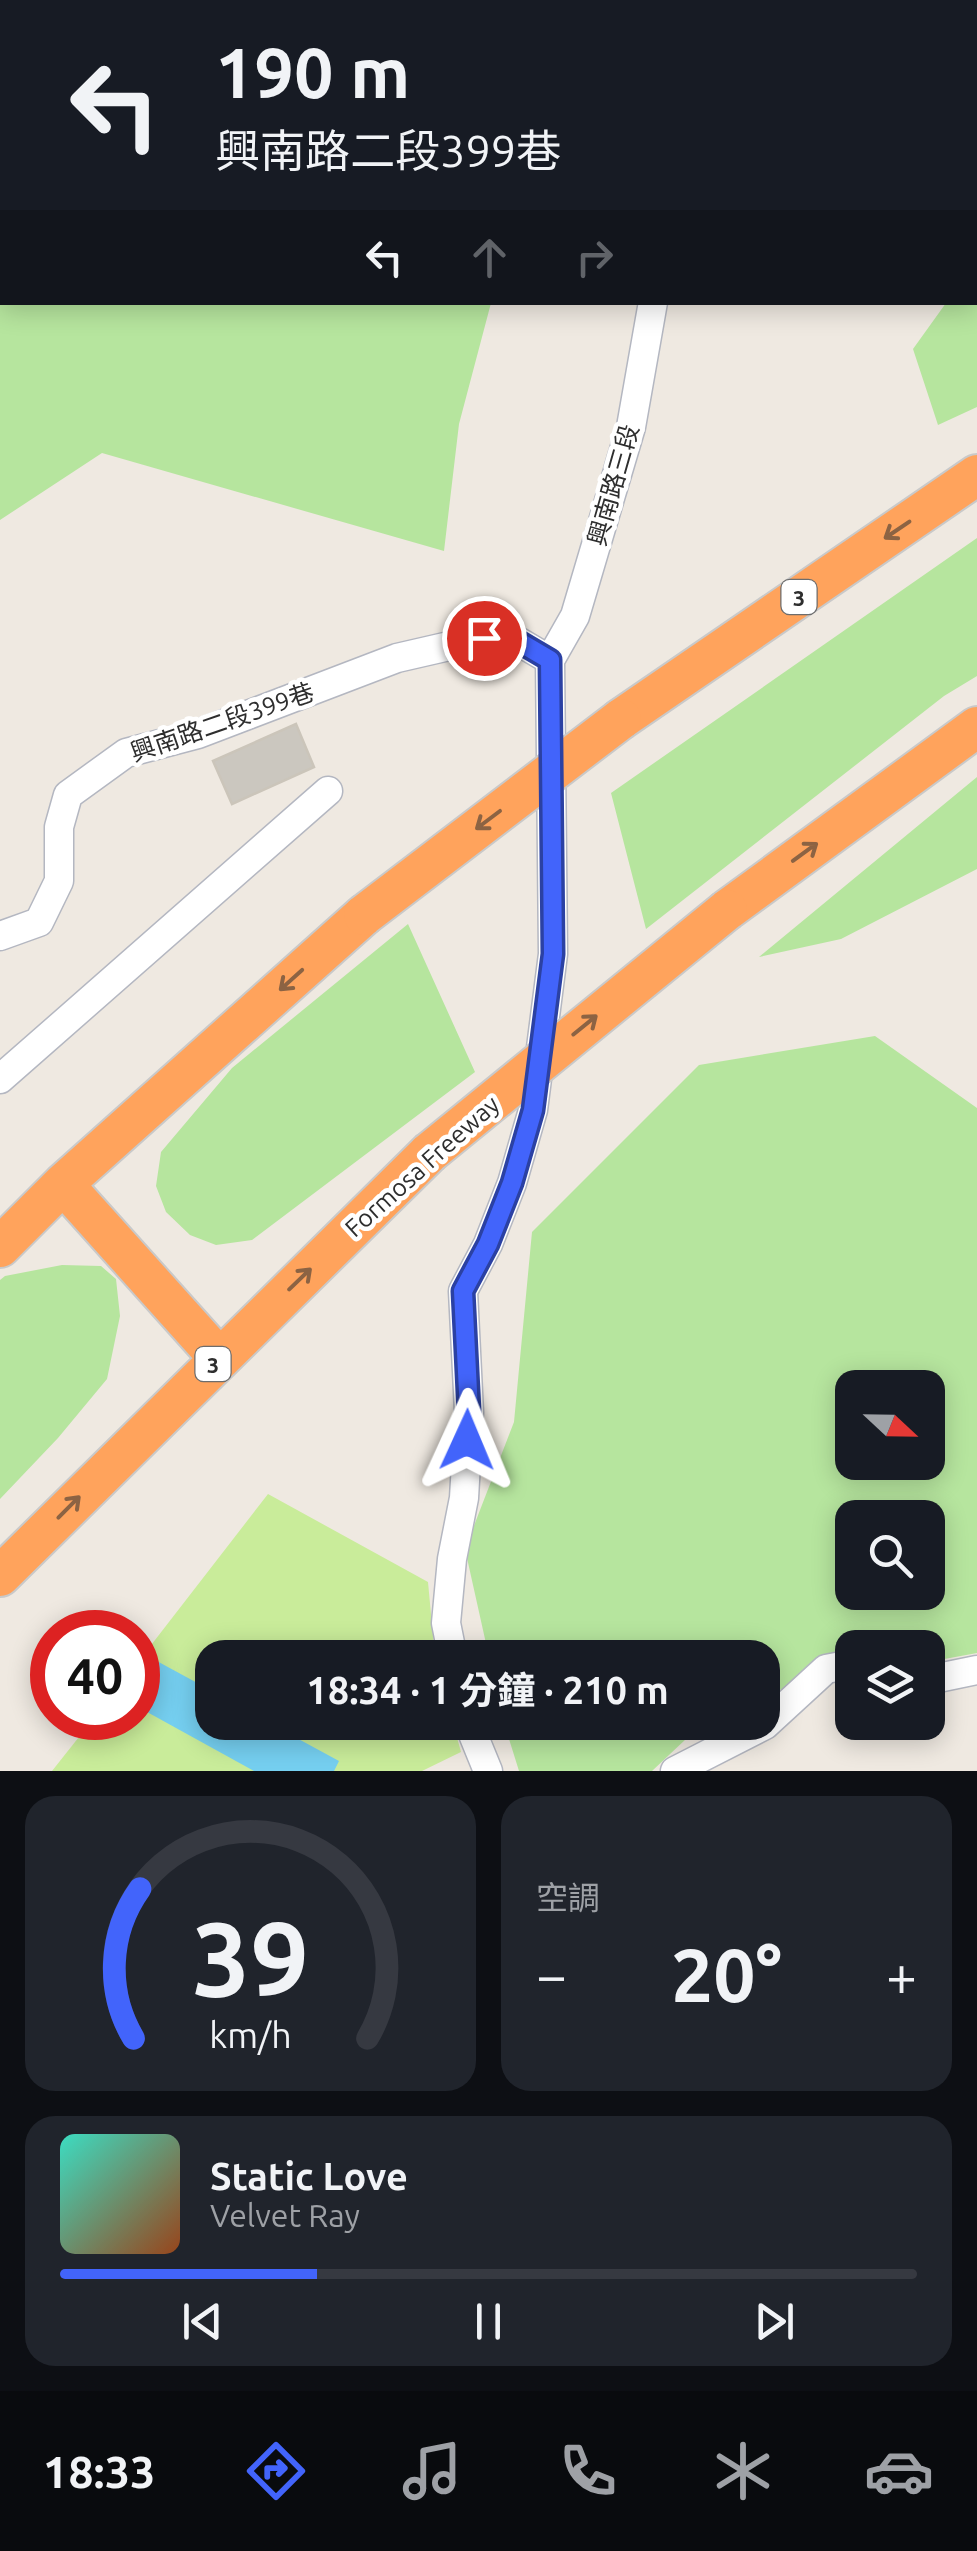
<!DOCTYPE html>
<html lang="zh-TW">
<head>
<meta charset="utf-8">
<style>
  body { margin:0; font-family:Ubuntu,"Noto Sans TC",sans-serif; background:#20242c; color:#f1f3f6; height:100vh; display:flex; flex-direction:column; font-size:38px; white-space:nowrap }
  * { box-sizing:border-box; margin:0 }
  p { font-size:32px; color:#9ea1a6 }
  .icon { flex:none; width:55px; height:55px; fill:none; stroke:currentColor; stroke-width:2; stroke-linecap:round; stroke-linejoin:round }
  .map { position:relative; height:1771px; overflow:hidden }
  .side { display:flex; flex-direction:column; gap:25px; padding:25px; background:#0d0f14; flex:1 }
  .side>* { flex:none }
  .hud { position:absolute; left:0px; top:0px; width:978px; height:305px; box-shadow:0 5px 25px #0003; background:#171b24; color:#f1f3f6; overflow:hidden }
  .needle { width:65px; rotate:112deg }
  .buttons { position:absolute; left:835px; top:1370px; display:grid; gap:20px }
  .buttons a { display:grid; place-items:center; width:110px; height:110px; border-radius:20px; background:#171b24; box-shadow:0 5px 25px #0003; font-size:50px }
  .speed { position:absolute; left:30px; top:1610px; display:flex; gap:20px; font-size:50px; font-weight:700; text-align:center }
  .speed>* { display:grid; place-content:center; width:130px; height:130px; border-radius:50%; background:#171b24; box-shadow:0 5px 25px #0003; line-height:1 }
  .speed .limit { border:15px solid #d22; background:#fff; color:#111 }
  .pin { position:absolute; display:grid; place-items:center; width:85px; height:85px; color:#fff; margin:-42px; border:5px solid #fff; border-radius:50%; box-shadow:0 2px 10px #0007 }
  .me { position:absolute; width:110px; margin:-55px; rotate:1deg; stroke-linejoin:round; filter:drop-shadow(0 0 8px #0008) }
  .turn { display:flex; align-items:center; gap:35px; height:210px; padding:0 50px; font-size:45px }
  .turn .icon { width:130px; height:130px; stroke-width:2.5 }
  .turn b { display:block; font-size:70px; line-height:85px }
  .lanes { display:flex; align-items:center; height:95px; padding:0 50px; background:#0003; justify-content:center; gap:50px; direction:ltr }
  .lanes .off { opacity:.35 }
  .big { font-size:75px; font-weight:700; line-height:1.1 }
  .side .widget { flex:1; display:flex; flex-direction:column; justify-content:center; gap:15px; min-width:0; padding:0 35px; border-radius:30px; background:#20242c }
  .side .dial { align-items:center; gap:0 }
  .dial svg { height:260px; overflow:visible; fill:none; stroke:#363941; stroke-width:7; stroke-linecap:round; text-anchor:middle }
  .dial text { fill:#f1f3f6; stroke:none }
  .song { display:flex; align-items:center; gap:30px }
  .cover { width:120px; height:120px; border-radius:15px; background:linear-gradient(135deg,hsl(170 70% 55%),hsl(20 70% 35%)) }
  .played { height:10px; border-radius:5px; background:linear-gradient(90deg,#4264fb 30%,#363941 30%) }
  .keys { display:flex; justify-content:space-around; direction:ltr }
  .heat { display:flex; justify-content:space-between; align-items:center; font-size:55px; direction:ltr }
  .side .tiles { flex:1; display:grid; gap:25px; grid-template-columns:1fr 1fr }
  .widget:last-child { grid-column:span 2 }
  .trip { position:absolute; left:195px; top:1640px; width:585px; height:100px; border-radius:30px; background:#171b24; box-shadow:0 5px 25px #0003; font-weight:700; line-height:100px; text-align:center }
  .tabs { display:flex; height:160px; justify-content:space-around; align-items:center; background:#090b0e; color:#9ea1a6 }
  .tabs .icon { width:70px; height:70px }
  .tabs .on { color:#4264fb }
  .tabs b { font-size:45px; color:#f1f3f6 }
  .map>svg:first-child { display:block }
  .green { fill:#b6e59e; fill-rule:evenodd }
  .pitch { fill:#c9ec9a }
  .water { fill:#75cff0 }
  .building { fill:#cbc7bf; stroke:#cbc5ba; stroke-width:2.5 }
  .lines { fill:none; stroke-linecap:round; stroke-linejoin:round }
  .minor-casing { stroke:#b4b7c1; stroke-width:31 }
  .highway-casing { stroke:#c9c9c9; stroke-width:44 }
  .minor { stroke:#fff; stroke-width:28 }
  .highway { stroke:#ffa35c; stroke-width:40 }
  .highway-bridge-casing { stroke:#c9c9c9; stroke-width:44; stroke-linecap:butt }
  .highway-bridge { stroke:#ffa35c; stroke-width:40 }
  .oneway { stroke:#8c6343 }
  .route-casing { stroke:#2b41a3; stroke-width:25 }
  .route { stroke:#4264fb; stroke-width:18 }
  .labels { text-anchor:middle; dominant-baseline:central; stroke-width:9; stroke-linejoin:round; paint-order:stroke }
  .shield { fill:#fff; stroke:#6d6d6d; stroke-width:2.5 }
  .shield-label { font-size:22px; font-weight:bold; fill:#2e2e2e }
  .street-label { font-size:25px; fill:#2e2e2e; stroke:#fff }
</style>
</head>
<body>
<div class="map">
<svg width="977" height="1771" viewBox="0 0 977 1771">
  <rect width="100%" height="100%" fill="#efe9e1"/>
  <path class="green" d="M0 191 2 302 491 303 459 424 444 551 102 453 0 520Z
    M977 259V407L938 425 913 349 946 303 975 302Z
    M977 538V676L944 696 646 929 611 793Z
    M977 777V869L841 939 759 957Z
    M408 924 475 1072 252 1240 216 1245 190 1235 166 1212 156 1186 161 1152 232 1068Z
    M875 1036 977 1108V1653L928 1662V1648H852V1676L763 1693 762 1658 489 1657 465 1549 514 1422 532 1232 699 1065ZM852 1388H928V1462H852ZM852 1518H928V1592H852Z
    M62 1265 101 1266 116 1279 120 1316 107 1379 58 1438 0 1499V1280L5 1276Z
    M504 1723V1722L703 1723 652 1771H519Z"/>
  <path class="pitch" d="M268 1494 428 1582 435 1657 212 1658V1722L453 1723 461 1752 422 1771H52L94 1718H138V1662Z"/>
  <path class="water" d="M155 1660 212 1691V1722L269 1723 339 1761 334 1771H254L138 1707V1692Z"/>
  <path class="building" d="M296 724 314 767 232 804 213 761Z"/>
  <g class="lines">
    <g class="minor-casing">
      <path id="minor" d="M642 0V2
        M792 2 796 0
        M0 936 39 922 59 881V827L68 795 126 753 198 734 397 658 484 638 516 640 550 660
        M0 1079 328 791
        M453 1658 446 1623 452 1559 464 1498 469 1412 463 1291 488 1244 512 1183 533 1110 553 954 550 660 575 616 631 427 653 302
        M928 1673 938 1678 977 1670
        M468 1722 488 1771
        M675 1771 765 1725 826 1669 852 1664"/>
    </g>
    <g class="highway-casing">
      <path id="highway" d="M621 719 977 475
        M727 910 977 727
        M63 1184 219 1358
        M0 1247 63 1184 364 915
        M0 1576 429 1153"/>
    </g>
    <use href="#minor" class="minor"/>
    <use href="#highway" class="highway"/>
    <g class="highway-bridge-casing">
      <path id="highway-bridge" d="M364 915 621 719
        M429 1153 727 910"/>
    </g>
    <use href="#highway-bridge" class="highway-bridge"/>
  </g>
  <defs><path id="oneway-shaft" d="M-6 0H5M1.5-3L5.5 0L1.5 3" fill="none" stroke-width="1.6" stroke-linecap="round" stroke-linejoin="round" transform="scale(2.5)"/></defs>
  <g class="oneway">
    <use href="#oneway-shaft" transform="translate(897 530) rotate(146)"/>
    <use href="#oneway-shaft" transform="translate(488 820) rotate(143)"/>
    <use href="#oneway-shaft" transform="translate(805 852) rotate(-36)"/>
    <use href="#oneway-shaft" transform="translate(291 980) rotate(138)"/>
    <use href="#oneway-shaft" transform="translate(585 1025) rotate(-39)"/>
    <use href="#oneway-shaft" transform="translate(300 1279) rotate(-44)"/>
    <use href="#oneway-shaft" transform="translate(69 1507) rotate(-45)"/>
  </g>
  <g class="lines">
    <g class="route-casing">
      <path id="route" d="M467 1440 469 1412 463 1291 488 1244 512 1183 533 1110 553 954 550 660 516 640 484 638"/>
    </g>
    <use href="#route" class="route"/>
  </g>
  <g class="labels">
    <g class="shield">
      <rect x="781.5" y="580" width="35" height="34" rx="8"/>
      <rect x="195.5" y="1347" width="35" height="34" rx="8"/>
    </g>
    <g class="shield-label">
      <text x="799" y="597">3</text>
      <text x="213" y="1364">3</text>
    </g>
    <g class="street-label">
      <text transform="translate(613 485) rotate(-74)">興南路三段</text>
      <text transform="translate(222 722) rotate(-19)">興南路二段399巷</text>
      <text transform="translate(422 1166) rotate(-42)">Formosa Freeway</text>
    </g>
  </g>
</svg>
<div class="buttons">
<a><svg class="needle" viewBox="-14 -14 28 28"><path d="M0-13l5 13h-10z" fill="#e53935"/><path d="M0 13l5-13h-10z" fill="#9ea1a6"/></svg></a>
<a><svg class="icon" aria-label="search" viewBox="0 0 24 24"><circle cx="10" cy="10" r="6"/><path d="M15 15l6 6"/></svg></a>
<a><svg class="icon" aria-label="layers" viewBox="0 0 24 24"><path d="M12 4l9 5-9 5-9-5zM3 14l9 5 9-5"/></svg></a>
</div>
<div class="speed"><div class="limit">40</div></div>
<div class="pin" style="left:484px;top:638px;background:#d93025"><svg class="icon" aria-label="arrive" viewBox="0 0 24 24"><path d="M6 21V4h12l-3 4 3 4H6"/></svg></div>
<svg class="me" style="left:467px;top:1440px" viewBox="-20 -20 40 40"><path d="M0-17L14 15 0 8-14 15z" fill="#4264fb" stroke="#fff" stroke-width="4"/></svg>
<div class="trip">18:34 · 1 分鐘 · 210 m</div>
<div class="hud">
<div class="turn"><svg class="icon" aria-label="left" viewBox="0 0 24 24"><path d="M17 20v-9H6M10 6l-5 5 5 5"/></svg><div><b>190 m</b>興南路二段399巷</div></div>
<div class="lanes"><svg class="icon" aria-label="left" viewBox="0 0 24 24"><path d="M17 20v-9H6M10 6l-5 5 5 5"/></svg><svg class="icon off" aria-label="ahead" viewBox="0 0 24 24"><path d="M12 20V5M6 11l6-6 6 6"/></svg><svg class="icon off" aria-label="right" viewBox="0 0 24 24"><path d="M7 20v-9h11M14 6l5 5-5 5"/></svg></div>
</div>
</div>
<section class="side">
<div class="tiles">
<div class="widget dial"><svg viewBox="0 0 100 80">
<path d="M14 69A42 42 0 1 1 86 69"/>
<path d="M14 69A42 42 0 0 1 16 23" stroke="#4264fb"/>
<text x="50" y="56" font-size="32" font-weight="700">39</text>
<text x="50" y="72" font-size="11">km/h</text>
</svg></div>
<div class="widget"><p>空調</p>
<div class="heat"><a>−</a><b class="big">20°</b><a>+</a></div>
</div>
<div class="widget">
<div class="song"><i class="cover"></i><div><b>Static Love</b><p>Velvet Ray</p></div></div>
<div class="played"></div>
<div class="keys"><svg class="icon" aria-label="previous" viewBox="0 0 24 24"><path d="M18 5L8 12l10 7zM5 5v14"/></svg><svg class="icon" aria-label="pause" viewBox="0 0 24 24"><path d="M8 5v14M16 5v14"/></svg><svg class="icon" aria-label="next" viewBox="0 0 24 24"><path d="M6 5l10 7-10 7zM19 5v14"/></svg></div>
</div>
</div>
</section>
<nav class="tabs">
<b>18:33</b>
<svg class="icon on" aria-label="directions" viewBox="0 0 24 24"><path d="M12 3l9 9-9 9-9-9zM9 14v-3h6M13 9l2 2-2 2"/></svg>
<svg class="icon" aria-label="music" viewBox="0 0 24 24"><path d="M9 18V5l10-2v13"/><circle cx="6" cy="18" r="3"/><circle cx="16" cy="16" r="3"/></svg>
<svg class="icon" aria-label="phone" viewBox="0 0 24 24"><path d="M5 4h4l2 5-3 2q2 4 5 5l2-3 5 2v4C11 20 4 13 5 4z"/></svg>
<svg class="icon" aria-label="climate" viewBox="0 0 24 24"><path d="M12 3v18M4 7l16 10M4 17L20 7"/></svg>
<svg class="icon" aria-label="car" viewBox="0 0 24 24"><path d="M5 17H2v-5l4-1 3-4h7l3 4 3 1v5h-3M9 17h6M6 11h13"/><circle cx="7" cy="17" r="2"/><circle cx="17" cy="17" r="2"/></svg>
</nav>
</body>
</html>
